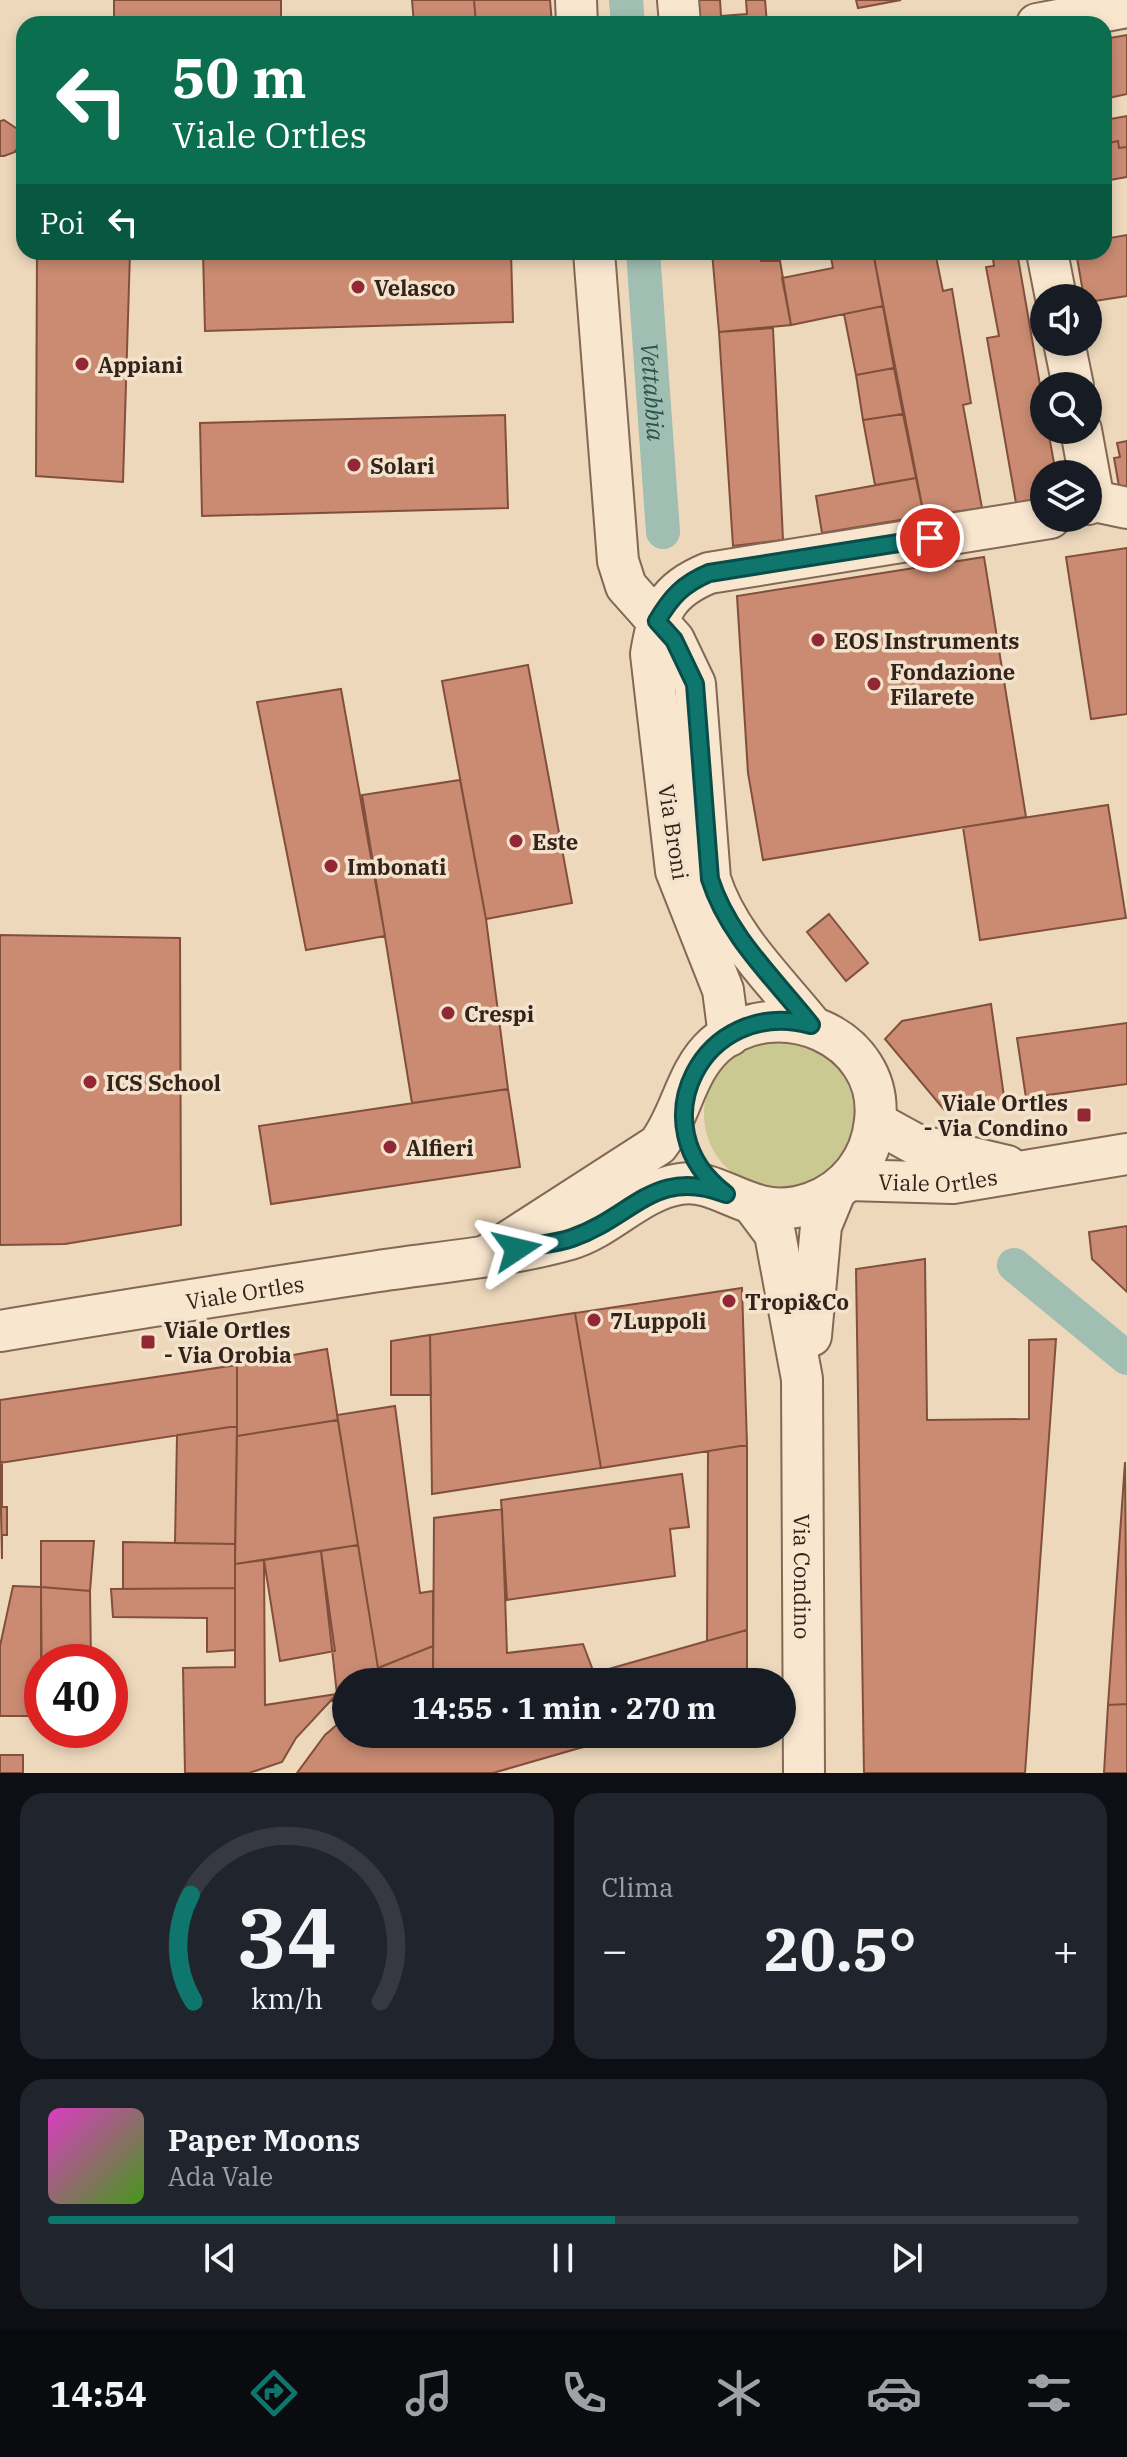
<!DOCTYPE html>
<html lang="it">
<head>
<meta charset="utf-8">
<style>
  body { margin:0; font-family:"IBM Plex Serif",serif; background:#20242c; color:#f1f3f6; height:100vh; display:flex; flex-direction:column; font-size:30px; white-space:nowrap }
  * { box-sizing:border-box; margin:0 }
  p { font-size:26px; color:#9ea1a6 }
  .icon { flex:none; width:44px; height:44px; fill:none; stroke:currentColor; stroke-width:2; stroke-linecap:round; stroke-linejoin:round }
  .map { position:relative; height:1773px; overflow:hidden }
  .drawer { display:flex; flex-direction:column; gap:20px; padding:20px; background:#0d0f14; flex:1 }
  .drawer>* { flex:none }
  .top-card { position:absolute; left:16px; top:16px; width:1096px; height:244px; border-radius:24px; box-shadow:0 4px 12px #0003; background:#0b6e4f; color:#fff; overflow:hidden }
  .fabs { position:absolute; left:1030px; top:284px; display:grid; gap:16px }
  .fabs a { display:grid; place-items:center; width:72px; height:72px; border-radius:50%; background:#171b24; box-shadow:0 4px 12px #0003; font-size:40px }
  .speed { position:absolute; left:24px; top:1644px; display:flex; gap:16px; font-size:40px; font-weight:700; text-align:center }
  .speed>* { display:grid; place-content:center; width:104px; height:104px; border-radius:50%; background:#171b24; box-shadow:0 4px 12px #0003; line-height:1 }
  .speed .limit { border:12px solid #d22; background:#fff; color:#111 }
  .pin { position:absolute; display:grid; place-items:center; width:68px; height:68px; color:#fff; margin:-34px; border:4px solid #fff; border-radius:50%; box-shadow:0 2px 8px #0007 }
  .me { position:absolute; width:88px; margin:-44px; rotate:80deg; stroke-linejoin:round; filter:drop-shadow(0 0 6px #0008) }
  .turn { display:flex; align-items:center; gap:28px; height:168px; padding:0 24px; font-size:36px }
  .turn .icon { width:104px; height:104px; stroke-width:2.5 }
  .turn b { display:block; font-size:56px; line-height:68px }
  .then { display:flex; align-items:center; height:76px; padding:0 24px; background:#0003; gap:16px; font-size:30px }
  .big { font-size:60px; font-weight:700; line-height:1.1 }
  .drawer .widget { flex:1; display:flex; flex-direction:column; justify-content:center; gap:12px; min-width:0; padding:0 28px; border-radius:24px; background:#20242c }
  .drawer .dial { align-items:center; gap:0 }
  .dial svg { height:208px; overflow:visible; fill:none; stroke:#363941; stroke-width:7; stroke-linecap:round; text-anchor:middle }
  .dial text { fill:#f1f3f6; stroke:none }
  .song { display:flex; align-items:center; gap:24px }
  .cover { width:96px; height:96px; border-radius:12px; background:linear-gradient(135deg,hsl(310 70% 55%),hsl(100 70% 35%)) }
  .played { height:8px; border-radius:4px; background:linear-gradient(90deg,#0f766e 55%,#363941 55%) }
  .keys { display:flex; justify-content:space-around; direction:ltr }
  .heat { display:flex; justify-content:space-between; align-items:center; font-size:44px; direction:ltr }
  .drawer .tiles { flex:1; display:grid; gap:20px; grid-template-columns:1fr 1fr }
  .widget:last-child { grid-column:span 2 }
  .trip { position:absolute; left:332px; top:1668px; width:464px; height:80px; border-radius:40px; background:#171b24; box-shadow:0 4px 12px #0003; font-weight:700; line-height:80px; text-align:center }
  .dock { display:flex; height:128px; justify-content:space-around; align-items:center; background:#090b0e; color:#9ea1a6 }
  .dock .icon { width:56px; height:56px }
  .dock .selected { color:#0f766e }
  .dock b { font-size:36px; color:#f1f3f6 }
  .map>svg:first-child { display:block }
  .green { fill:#cac991 }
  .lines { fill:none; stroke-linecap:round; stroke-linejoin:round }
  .canal { stroke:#a0beb1; stroke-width:34 }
  .building { fill:#ca8b72; stroke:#824f3d; stroke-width:2 }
  .minor-casing { stroke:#846856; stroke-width:44 }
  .minor { stroke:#f8e6cf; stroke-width:40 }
  .route-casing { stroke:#0a4d48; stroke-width:20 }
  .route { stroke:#0f766e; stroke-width:14 }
  .poi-dot { fill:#922736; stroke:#f4e3cc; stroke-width:3 }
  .labels { text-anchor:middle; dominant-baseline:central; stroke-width:7; stroke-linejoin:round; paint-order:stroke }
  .poi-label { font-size:22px; font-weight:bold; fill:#33231b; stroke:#f4e3cc; text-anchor:start }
  .street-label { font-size:22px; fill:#33231b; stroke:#f4e3cc }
  .water-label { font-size:24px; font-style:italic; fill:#2a534b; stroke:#f4e3cc }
</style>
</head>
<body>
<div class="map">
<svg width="1127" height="1773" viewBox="0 0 1127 1773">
  <rect width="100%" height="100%" fill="#edd8bc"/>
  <path class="green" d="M704 1114a75 75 0 1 1 150 0a75 75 0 1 1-150 0Z"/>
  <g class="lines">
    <g class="canal">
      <path d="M626 0 628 24"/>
      <path id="s1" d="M643 252 663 532"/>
      <path d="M1014 1265 1127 1358"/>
    </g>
  </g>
  <path class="building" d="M114 0H281V18H114Z
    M412 0H474L476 24H414Z
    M474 0H550L552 24H476Z
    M693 0H720L721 16 747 14 746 0H765L767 24H694Z
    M856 0H901L858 8Z
    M1127 35V94L1104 99V39Z
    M1104 114 1109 143 1118 141 1119 148 1127 147V177L1104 181Z
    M1127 116V147L1119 148 1118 141 1109 143 1105 120Z
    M4 120 19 130 21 141 15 152 4 156H0V121Z
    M1127 235V296L1088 302V298H1084L1076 252H1104V239Z
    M37 252H130L123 482 36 476Z
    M203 252H511L513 322 205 331Z
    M712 252H760L761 261H780L791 325 719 332Z
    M830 252H873L883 306 791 325 782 278 833 268Z
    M873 252H935L943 291 952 289 971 403 963 405 982 508 924 516Z
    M992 252H1017L1044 408V430H1048L1056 474H1044V498L1016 503 987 338 999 336 986 267 994 266Z
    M883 306 894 368 856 375 844 314Z
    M773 328 783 540 733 546 719 332Z
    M894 368 903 414 863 420 856 375Z
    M903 414 916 478 875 485 863 420Z
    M505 415 508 508 202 516 200 423Z
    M1127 441V490L1120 492 1114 458 1120 457 1117 443Z
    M916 478 924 516 822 533 816 496Z
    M1127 548V714L1091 719 1066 557Z
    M984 557 1026 817 763 860 748 773 737 596Z
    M528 665 572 903 486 919 442 681Z
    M341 689 385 936 306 950 257 702Z
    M460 780 486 919 508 1089 412 1103 362 795Z
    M1108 805 1126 918 980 940 963 827Z
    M829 914 868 963 846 981 807 932Z
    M0 935 180 938 181 1225 65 1244 0 1245Z
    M991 1004 1005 1104 946 1112 885 1039 902 1021Z
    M1127 1023V1084L1026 1098 1017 1038Z
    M508 1089 520 1167 271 1204 259 1126Z
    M1127 1226V1292L1092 1259 1089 1232Z
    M925 1259 927 1420 1029 1419V1340L1056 1339 1025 1773H864L856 1269Z
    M742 1288 747 1445 601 1468 575 1313Z
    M575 1313 601 1468 432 1494 430 1335Z
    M430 1335 431 1395H391V1341Z
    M327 1349 338 1420 237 1436V1365Z
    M237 1365V1426L0 1463V1400Z
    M395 1406 420 1593 433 1591V1646L378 1668 337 1415Z
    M338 1420 358 1545 235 1564 237 1436Z
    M237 1426 235 1544 175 1543 177 1435Z
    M747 1445V1630L707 1641 708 1451Z
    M2 1462V1507H7V1535H2V1559L0 1463Z
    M1125 1462 1127 1704 1108 1705Z
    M682 1474 689 1527 670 1529 675 1576 507 1600 501 1500Z
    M502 1509 507 1653 583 1644 594 1673 563 1682H433L434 1518Z
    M41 1541H94L90 1591 41 1587Z
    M123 1542 235 1544V1588L123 1589Z
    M358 1545 378 1668 356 1682H346V1688L337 1694 321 1551Z
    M321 1551 335 1651 280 1661 264 1560Z
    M264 1560 265 1705 337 1694 296 1738 282 1762 249 1773H185L183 1668 235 1667V1564Z
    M13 1586 41 1587V1716H0V1646Z
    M41 1587 90 1591 91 1662H42V1716Z
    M235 1588V1650L207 1652V1618L113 1617 111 1589Z
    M747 1630V1682H563L707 1641Z
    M433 1646V1682H356L378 1668Z
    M346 1688V1714L332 1700Z
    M1127 1704V1773H1104L1108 1705Z
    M346 1717V1734H571L576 1749 493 1773H297L325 1735Z
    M571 1734H633L576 1749Z
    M0 1755H23V1773H0Z"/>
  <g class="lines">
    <g class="minor-casing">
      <g id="minor">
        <path d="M576 0 577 24"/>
        <path d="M678 0 680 24"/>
        <path d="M1037 24 1127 7"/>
        <path d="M594 252 618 561 626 586 674 640 695 684 710 879C728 936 774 979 811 1025"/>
        <path d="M1047 252 1056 298"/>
        <path d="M1064 342 1073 386"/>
        <path d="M1081 430 1094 501"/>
        <path d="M1088 504 1094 501 1127 508"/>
        <path d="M729 1036 723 990 676 871 651 654C658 611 667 590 709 573L1050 518"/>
        <path d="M875 1122 917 1145 1007 1166"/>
        <path id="s2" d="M848 1180 953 1183 1127 1154"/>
        <path id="s3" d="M754 1206 775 1234 802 1379 804 1773"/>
        <path id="s4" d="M0 1331C124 1310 248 1291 372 1272 437 1262 507 1257 570 1239 608 1228 639 1190 680 1184 723 1177 752 1224 811 1203 847 1190 871 1160 875 1121 885 1036 776 991 715 1045 685 1072 682 1114 658 1145L489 1254"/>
        <path d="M811 1336 821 1226 835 1192"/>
      </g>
    </g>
    <use href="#minor" class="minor"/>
  </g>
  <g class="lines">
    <g class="route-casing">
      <path id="route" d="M517 1249C534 1245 555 1244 572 1238 633 1217 655 1166 726 1194 636 1127 703 996 811 1025 774 978 728 936 710 879L695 684 674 640 657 621C671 597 683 584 709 573L930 538"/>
    </g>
    <use href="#route" class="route"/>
  </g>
  <g class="poi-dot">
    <circle cx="358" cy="287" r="8"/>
    <circle cx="82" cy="364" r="8"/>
    <circle cx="354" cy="465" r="8"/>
    <circle cx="818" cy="640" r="8"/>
    <circle cx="874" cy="684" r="8"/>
    <circle cx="516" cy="841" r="8"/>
    <circle cx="331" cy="866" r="8"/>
    <circle cx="448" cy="1013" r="8"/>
    <circle cx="90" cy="1082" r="8"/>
    <rect x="1076" y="1107" width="16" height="16" rx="4"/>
    <circle cx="390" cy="1147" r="8"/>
    <circle cx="729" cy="1301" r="8"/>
    <circle cx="594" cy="1320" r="8"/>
    <rect x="140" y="1334" width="16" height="16" rx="4"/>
  </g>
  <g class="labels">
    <g class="poi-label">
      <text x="374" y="287">Velasco</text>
      <text x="98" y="364">Appiani</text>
      <text x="370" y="465">Solari</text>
      <text x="834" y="640">EOS Instruments</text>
      <text x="890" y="671">Fondazione<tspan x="890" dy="25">Filarete</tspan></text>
      <text x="532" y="841">Este</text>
      <text x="347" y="866">Imbonati</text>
      <text x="464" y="1013">Crespi</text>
      <text x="106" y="1082">ICS School</text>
      <text x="1068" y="1102" text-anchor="end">Viale Ortles<tspan x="1068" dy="25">- Via Condino</tspan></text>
      <text x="406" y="1147">Alfieri</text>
      <text x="745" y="1301">Tropi&amp;Co</text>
      <text x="610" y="1320">7Luppoli</text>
      <text x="164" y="1329">Viale Ortles<tspan x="164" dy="25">- Via Orobia</tspan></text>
    </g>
    <g class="street-label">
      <text transform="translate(674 832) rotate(81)">Via Broni</text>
      <text stroke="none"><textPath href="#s2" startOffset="90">Viale Ortles</textPath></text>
      <text stroke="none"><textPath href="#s4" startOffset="248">Viale Ortles</textPath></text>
      <text stroke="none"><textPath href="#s3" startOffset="380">Via Condino</textPath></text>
    </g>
    <g class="water-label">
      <text stroke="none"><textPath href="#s1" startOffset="140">Vettabbia</textPath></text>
    </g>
  </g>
</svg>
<div class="fabs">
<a><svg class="icon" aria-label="sound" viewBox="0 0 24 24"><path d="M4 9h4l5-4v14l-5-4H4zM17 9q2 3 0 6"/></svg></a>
<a><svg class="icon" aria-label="search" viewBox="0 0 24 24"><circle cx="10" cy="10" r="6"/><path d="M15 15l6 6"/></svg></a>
<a><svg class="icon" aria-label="layers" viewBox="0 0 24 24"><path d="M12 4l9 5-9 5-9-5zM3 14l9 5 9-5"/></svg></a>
</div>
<div class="speed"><div class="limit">40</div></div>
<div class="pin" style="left:930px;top:538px;background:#d93025"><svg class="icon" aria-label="arrive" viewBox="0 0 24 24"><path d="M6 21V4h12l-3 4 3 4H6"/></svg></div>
<svg class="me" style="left:517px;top:1249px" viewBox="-20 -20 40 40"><path d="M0-17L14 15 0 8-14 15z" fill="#0f766e" stroke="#fff" stroke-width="4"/></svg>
<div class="trip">14:55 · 1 min · 270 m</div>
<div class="top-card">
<div class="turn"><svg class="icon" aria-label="left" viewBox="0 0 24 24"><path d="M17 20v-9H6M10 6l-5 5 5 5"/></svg><div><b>50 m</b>Viale Ortles</div></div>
<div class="then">Poi<svg class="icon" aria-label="left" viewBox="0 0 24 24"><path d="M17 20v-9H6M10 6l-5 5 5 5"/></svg></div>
</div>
</div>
<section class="drawer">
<div class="tiles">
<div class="widget dial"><svg viewBox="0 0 100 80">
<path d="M14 69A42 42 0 1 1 86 69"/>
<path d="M14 69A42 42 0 0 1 13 28" stroke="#0f766e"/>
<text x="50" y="56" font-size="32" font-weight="700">34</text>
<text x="50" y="72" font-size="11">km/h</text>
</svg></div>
<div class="widget"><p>Clima</p>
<div class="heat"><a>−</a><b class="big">20.5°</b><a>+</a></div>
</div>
<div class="widget">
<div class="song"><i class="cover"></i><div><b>Paper Moons</b><p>Ada Vale</p></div></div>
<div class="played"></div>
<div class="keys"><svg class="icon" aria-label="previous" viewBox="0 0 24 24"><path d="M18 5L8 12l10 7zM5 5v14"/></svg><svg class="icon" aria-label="pause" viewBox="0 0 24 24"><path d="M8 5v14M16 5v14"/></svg><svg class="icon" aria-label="next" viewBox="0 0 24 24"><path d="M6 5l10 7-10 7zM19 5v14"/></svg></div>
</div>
</div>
</section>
<nav class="dock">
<b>14:54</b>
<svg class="icon selected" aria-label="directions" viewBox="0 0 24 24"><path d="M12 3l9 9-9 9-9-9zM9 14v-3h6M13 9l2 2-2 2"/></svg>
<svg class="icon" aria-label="music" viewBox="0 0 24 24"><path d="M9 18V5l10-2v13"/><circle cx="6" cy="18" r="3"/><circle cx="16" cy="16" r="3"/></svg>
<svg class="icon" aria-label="phone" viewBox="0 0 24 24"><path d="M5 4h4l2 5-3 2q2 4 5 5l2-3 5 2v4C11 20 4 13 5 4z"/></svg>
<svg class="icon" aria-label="climate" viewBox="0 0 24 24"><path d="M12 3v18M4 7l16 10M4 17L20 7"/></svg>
<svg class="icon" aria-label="car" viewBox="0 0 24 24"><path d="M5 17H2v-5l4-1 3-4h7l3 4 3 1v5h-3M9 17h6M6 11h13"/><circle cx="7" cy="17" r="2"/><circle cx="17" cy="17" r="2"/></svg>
<svg class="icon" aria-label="filters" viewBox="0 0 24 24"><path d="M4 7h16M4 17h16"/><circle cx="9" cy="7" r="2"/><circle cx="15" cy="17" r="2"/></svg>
</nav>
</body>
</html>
